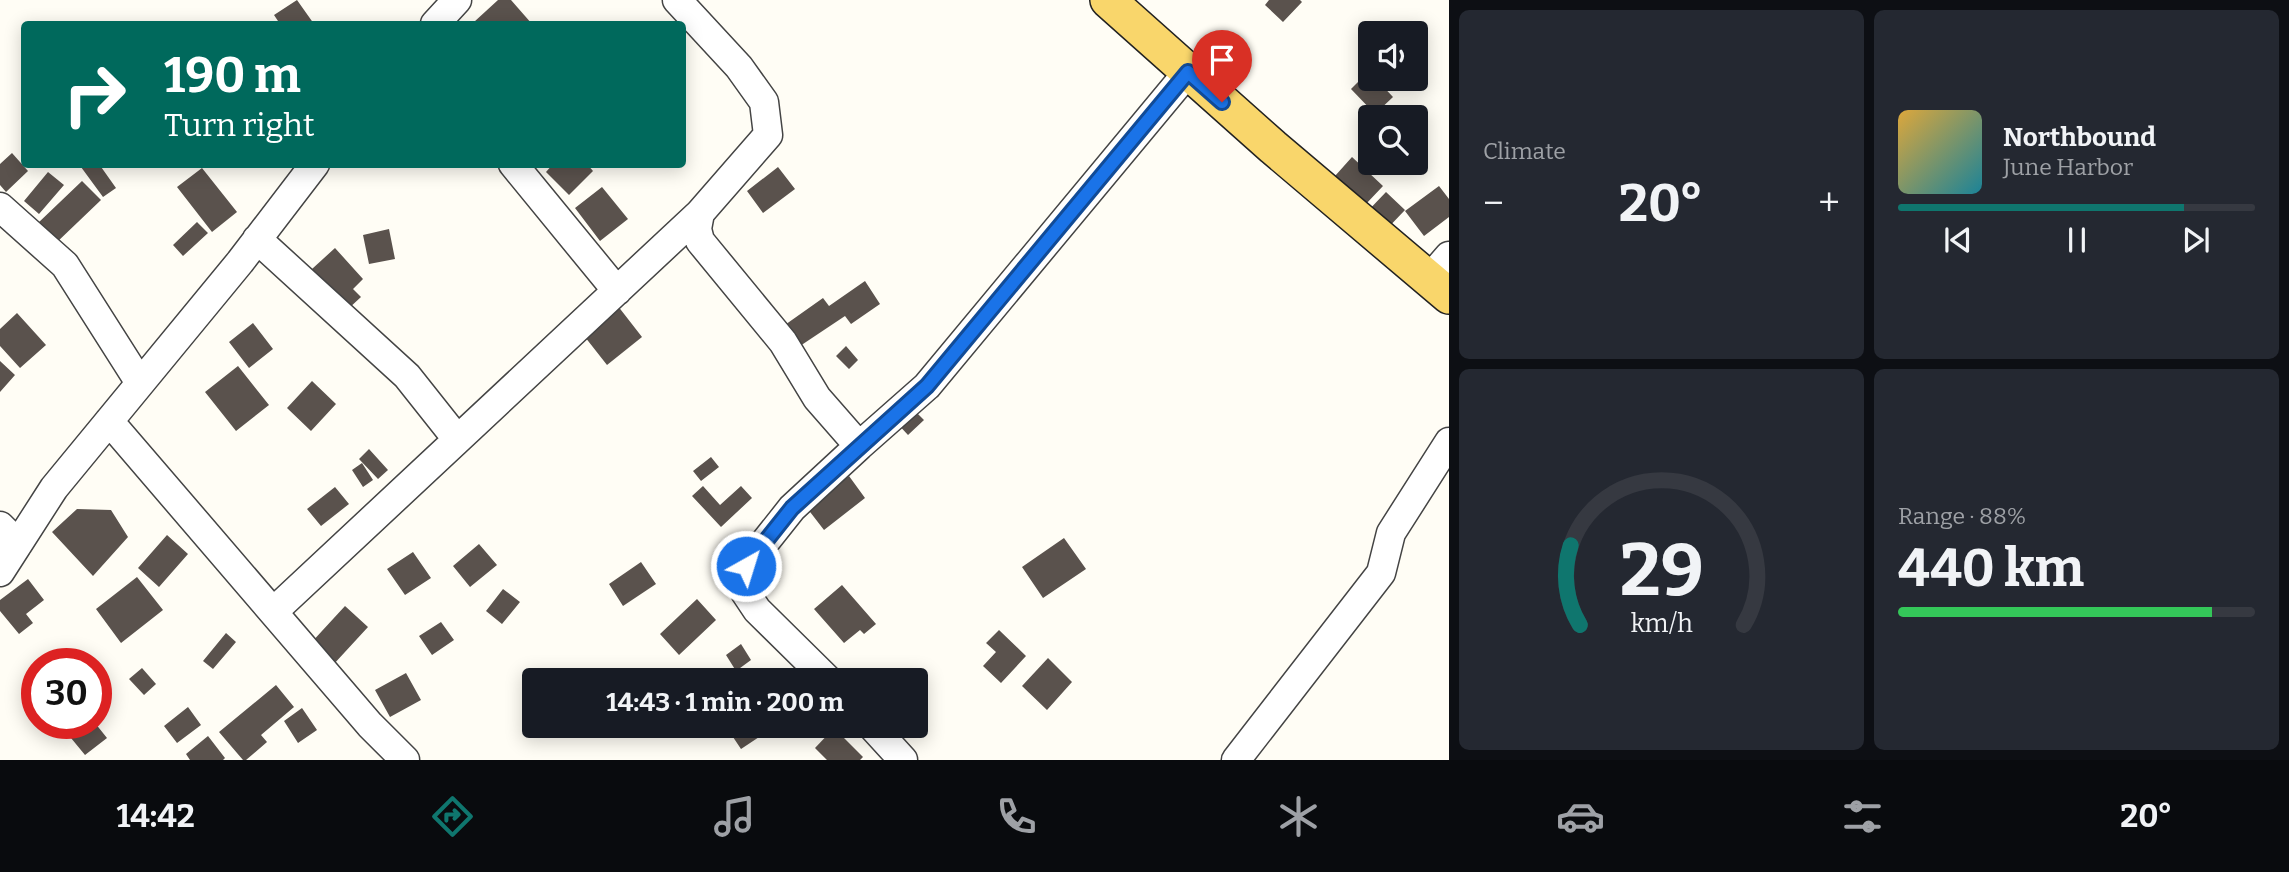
<!DOCTYPE html>
<html lang="en">
<head>
<meta charset="utf-8">
<style>
  body { margin:0; font-family:Bitter,serif; background:#242831; color:#f1f3f6; height:100vh; display:flex; flex-direction:column; font-size:26px; white-space:nowrap }
  * { box-sizing:border-box; margin:0 }
  p { font-size:23px; color:#9ea1a6 }
  .icon { flex:none; width:38px; height:38px; fill:none; stroke:currentColor; stroke-width:2; stroke-linecap:round; stroke-linejoin:round }
  .map { position:relative; flex:1; overflow:hidden }
  .side { display:flex; flex-direction:column; gap:10px; padding:10px; background:#0d0f14; width:840px }
  .side>* { flex:none }
  .banner { position:absolute; left:21px; top:21px; width:665px; height:147px; border-radius:7px; box-shadow:0 4px 18px #0003; background:#00695c; color:#fff; overflow:hidden }
  .fabs { position:absolute; left:1358px; top:21px; display:grid; gap:14px }
  .fabs a { display:grid; place-items:center; width:70px; height:70px; border-radius:7px; background:#171b24; box-shadow:0 4px 18px #0003; font-size:35px }
  .speed { position:absolute; left:21px; top:648px; display:flex; gap:14px; font-size:35px; font-weight:700; text-align:center }
  .speed>* { display:grid; place-content:center; width:91px; height:91px; border-radius:50%; background:#171b24; box-shadow:0 4px 18px #0003; line-height:1 }
  .speed .limit { border:10px solid #d22; background:#fff; color:#111 }
  .pin { position:absolute; display:grid; place-items:center; width:60px; height:60px; color:#fff; margin:-72px -30px; border-radius:50% 50% 50% 0; rotate:-45deg; box-shadow:0 0 7px #0007 }
  .pin .icon { rotate:45deg }
  .me { position:absolute; width:77px; margin:-38px; rotate:39deg; stroke-linejoin:round; filter:drop-shadow(0 0 5px #0008) }
  .turn { display:flex; align-items:center; gap:24px; height:147px; padding:0 28px; font-size:32px }
  .turn .icon { width:91px; height:91px; stroke-width:2.5 }
  .turn b { display:block; font-size:49px; line-height:60px }
  .big { font-size:52px; font-weight:700; line-height:1.1 }
  .side .card { flex:1; display:flex; flex-direction:column; justify-content:center; gap:10px; min-width:0; padding:0 24px; border-radius:10px; background:#242831 }
  .side .dial { align-items:center; gap:0 }
  .dial svg { height:182px; overflow:visible; fill:none; stroke:#363941; stroke-width:7; stroke-linecap:round; text-anchor:middle }
  .dial text { fill:#f1f3f6; stroke:none }
  .song { display:flex; align-items:center; gap:21px }
  .cover { width:84px; height:84px; border-radius:10px; background:linear-gradient(135deg,hsl(40 70% 55%),hsl(190 70% 35%)) }
  .played { height:7px; border-radius:4px; background:linear-gradient(90deg,#0f766e 80%,#363941 80%) }
  .keys { display:flex; justify-content:space-around; direction:ltr }
  .heat { display:flex; justify-content:space-between; align-items:center; font-size:38px; direction:ltr }
  .charge { height:10px; border-radius:5px; background:linear-gradient(90deg,#34c759 88%,#363941 0) }
  .side .tiles { flex:1; display:grid; gap:10px; grid-template-columns:repeat(2,1fr) }
  .trip { position:absolute; left:522px; top:668px; width:406px; height:70px; border-radius:7px; background:#171b24; box-shadow:0 4px 18px #0003; font-weight:700; line-height:70px; text-align:center }
  .menu { display:flex; height:112px; justify-content:space-around; align-items:center; background:#090b0e; color:#9ea1a6 }
  .menu .icon { width:49px; height:49px }
  .menu .active { color:#0f766e }
  .menu b { font-size:32px; color:#f1f3f6 }
  main { display:flex; flex:1; min-height:0 }
  .map>svg:first-child { display:block }
  .building { fill:#5a524d }
  .lines { fill:none; stroke-linecap:round; stroke-linejoin:round }
  .minor-casing { stroke:#444; stroke-width:31 }
  .major-casing { stroke:#222; stroke-width:38 }
  .minor { stroke:#fff; stroke-width:28 }
  .major { stroke:#f9d66b; stroke-width:35 }
  .route-casing { stroke:#114b97; stroke-width:18 }
  .route { stroke:#1a73e8; stroke-width:12 }
</style>
</head>
<body>
<main>
<div class="map">
<svg width="1449" height="760" viewBox="0 0 1449 760">
  <rect width="100%" height="100%" fill="#fffdf5"/>
  <path class="building" d="M297 0 314 24H280L274 15Z
    M498 0H511L532 24H476L474 22Z
    M1269 0H1300L1302 2 1283 22 1265 5Z
    M1370 70V79H1376L1393 97 1375 114 1351 89Z
    M12 153 28 171 6 192 0 185V164Z
    M1352 157 1383 186 1365 205 1335 176Z
    M84 164H99L116 188 103 197 81 167Z
    M553 164H587L593 171 569 195 546 172Z
    M778 167 795 189 763 213 747 191Z
    M202 168 237 212 212 232 177 187Z
    M48 172 64 185 39 214 24 201Z
    M82 181 101 200 55 244 37 224Z
    M1439 186 1449 199V217L1424 236 1405 211Z
    M602 187 628 219 600 241 575 208Z
    M1386 192 1405 210 1383 233 1364 215Z
    M197 222 208 233 183 256 173 245Z
    M389 229 395 259 369 264 363 235Z
    M335 248 363 279 353 289 361 297 348 309 312 269Z
    M865 281 880 304 851 324 845 316 797 348 782 327 823 298 829 306Z
    M614 301 642 337 607 365 585 337Z
    M17 313 46 345 20 368 0 346V329Z
    M253 323 273 349 249 368 229 342Z
    M846 346 858 360 849 369 836 356Z
    M0 361 15 375 0 392Z
    M238 366 269 405 236 431 205 392Z
    M312 381 336 404 311 431 287 408Z
    M910 406 924 420 908 435 895 421Z
    M369 449 388 470 378 479 359 459Z
    M711 457 719 467 701 481 693 471Z
    M362 463 373 480 363 487 352 470Z
    M849 476 865 498 824 530 807 508Z
    M703 486 720 505 741 486 752 498 721 527 692 496Z
    M335 487 349 504 321 526 307 509Z
    M77 509 111 510 128 537 93 576 52 532Z
    M167 535 188 554 159 587 138 568Z
    M1064 538 1086 569 1043 598 1022 567Z
    M479 544 497 565 470 587 453 566Z
    M413 552 431 578 405 595 387 569Z
    M641 562 656 584 623 606 609 584Z
    M137 577 163 610 121 643 96 609Z
    M28 579 44 600 26 614 33 623 19 634 0 611V600Z
    M842 585 876 624 864 634 860 630 844 643 814 609Z
    M503 589 520 602 502 624 486 611Z
    M697 599 716 620 679 655 660 634Z
    M345 606 368 627 333 665 310 644Z
    M441 622 454 640 432 655 419 636Z
    M999 630 1026 656 1001 683 983 666 996 652 986 643Z
    M226 633 236 642 213 669 203 661Z
    M741 644 751 660 736 671 726 655Z
    M1048 658 1072 682 1047 710 1022 686Z
    M142 668 156 684 144 695 129 679Z
    M406 673 421 700 390 717 375 690Z
    M276 685 294 707 261 735 267 742 246 760H243L219 732Z
    M188 707 201 725 177 743 164 726Z
    M302 708 317 730 298 743 284 721Z
    M90 723H95L107 738 85 755 71 738Z
    M743 726H761L765 733 741 749 731 734Z
    M834 728 863 757 860 760H827L815 748Z
    M208 736 225 758 223 760H190L186 754Z"/>
  <g class="lines">
    <g class="minor-casing">
      <path id="minor" d="M677 0 739 67 764 102 768 135 700 213 697 229 700 241 783 342 817 398 859 446 792 508 746 566 745 592 757 610 829 681
        M435 24 457 0
        M513 164 617 291
        M0 207 65 265 140 383
        M257 239 407 376 457 439
        M1428 280 1449 256
        M109 421 370 725 405 760
        M859 446 927 386 1188 72
        M0 526 18 544
        M0 572 54 488 240 262 315 164
        M273 612 700 213
        M872 726 903 760
        M1236 760 1381 573 1391 533 1449 442"/>
    </g>
    <g class="major-casing">
      <path id="major" d="M1108 0 1273 147 1449 296"/>
    </g>
    <use href="#minor" class="minor"/>
    <use href="#major" class="major"/>
  </g>
  <g class="lines">
    <g class="route-casing">
      <path id="route" d="M746 566 792 508 927 386 1188 72 1222 102"/>
    </g>
    <use href="#route" class="route"/>
  </g>
</svg>
<div class="fabs">
<a><svg class="icon" aria-label="sound" viewBox="0 0 24 24"><path d="M4 9h4l5-4v14l-5-4H4zM17 9q2 3 0 6"/></svg></a>
<a><svg class="icon" aria-label="search" viewBox="0 0 24 24"><circle cx="10" cy="10" r="6"/><path d="M15 15l6 6"/></svg></a>
</div>
<div class="speed"><div class="limit">30</div></div>
<div class="pin" style="left:1222px;top:102px;background:#d93025"><svg class="icon" aria-label="arrive" viewBox="0 0 24 24"><path d="M6 21V4h12l-3 4 3 4H6"/></svg></div>
<svg class="me" style="left:746px;top:566px" viewBox="-20 -20 40 40"><circle r="17" fill="#1a73e8" stroke="#fff" stroke-width="3"/><path d="M0-11L8 9 0 5-8 9z" fill="#fff"/></svg>
<div class="trip">14:43 · 1 min · 200 m</div>
<div class="banner">
<div class="turn"><svg class="icon" aria-label="right" viewBox="0 0 24 24"><path d="M7 20v-9h11M14 6l5 5-5 5"/></svg><div><b>190 m</b>Turn right</div></div>
</div>
</div>
<section class="side">
<div class="tiles">
<div class="card"><p>Climate</p>
<div class="heat"><a>−</a><b class="big">20°</b><a>+</a></div>
</div>
<div class="card">
<div class="song"><i class="cover"></i><div><b>Northbound</b><p>June Harbor</p></div></div>
<div class="played"></div>
<div class="keys"><svg class="icon" aria-label="previous" viewBox="0 0 24 24"><path d="M18 5L8 12l10 7zM5 5v14"/></svg><svg class="icon" aria-label="pause" viewBox="0 0 24 24"><path d="M8 5v14M16 5v14"/></svg><svg class="icon" aria-label="next" viewBox="0 0 24 24"><path d="M6 5l10 7-10 7zM19 5v14"/></svg></div>
</div>
<div class="card dial"><svg viewBox="0 0 100 80">
<path d="M14 69A42 42 0 1 1 86 69"/>
<path d="M14 69A42 42 0 0 1 10 34" stroke="#0f766e"/>
<text x="50" y="56" font-size="32" font-weight="700">29</text>
<text x="50" y="72" font-size="11">km/h</text>
</svg></div>
<div class="card"><p>Range · 88%</p><b class="big">440 km</b><div class="charge"></div></div>
</div>
</section>
</main>
<nav class="menu">
<b>14:42</b>
<svg class="icon active" aria-label="directions" viewBox="0 0 24 24"><path d="M12 3l9 9-9 9-9-9zM9 14v-3h6M13 9l2 2-2 2"/></svg>
<svg class="icon" aria-label="music" viewBox="0 0 24 24"><path d="M9 18V5l10-2v13"/><circle cx="6" cy="18" r="3"/><circle cx="16" cy="16" r="3"/></svg>
<svg class="icon" aria-label="phone" viewBox="0 0 24 24"><path d="M5 4h4l2 5-3 2q2 4 5 5l2-3 5 2v4C11 20 4 13 5 4z"/></svg>
<svg class="icon" aria-label="climate" viewBox="0 0 24 24"><path d="M12 3v18M4 7l16 10M4 17L20 7"/></svg>
<svg class="icon" aria-label="car" viewBox="0 0 24 24"><path d="M5 17H2v-5l4-1 3-4h7l3 4 3 1v5h-3M9 17h6M6 11h13"/><circle cx="7" cy="17" r="2"/><circle cx="17" cy="17" r="2"/></svg>
<svg class="icon" aria-label="filters" viewBox="0 0 24 24"><path d="M4 7h16M4 17h16"/><circle cx="9" cy="7" r="2"/><circle cx="15" cy="17" r="2"/></svg>
<b>20°</b>
</nav>
</body>
</html>
